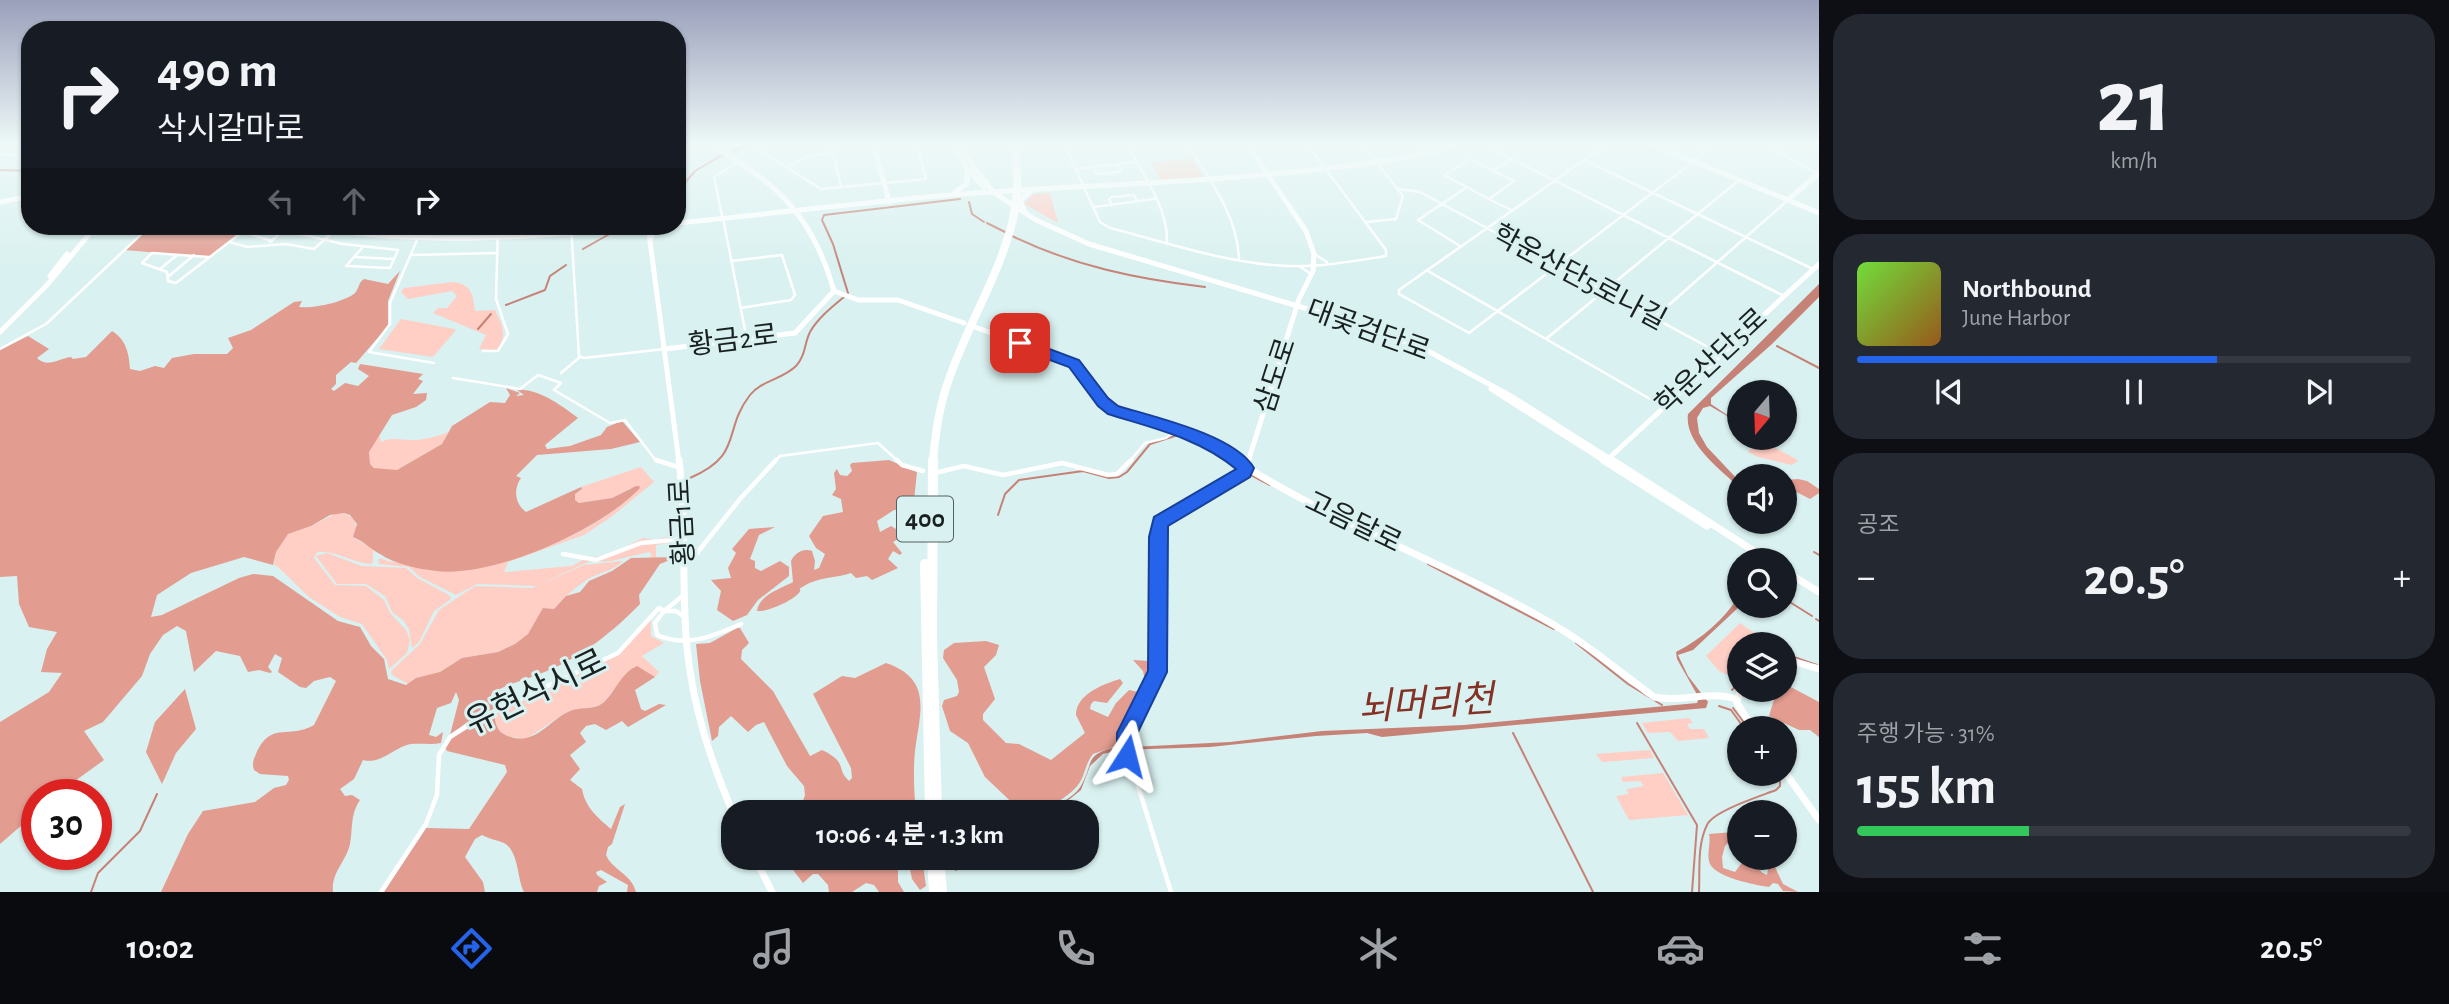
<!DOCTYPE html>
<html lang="ko">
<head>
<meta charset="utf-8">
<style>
  body { margin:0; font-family:"Alegreya Sans","Noto Sans KR",sans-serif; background:#242831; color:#f1f3f6; height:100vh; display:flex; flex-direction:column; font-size:26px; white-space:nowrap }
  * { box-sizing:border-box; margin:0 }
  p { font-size:23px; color:#9ea1a6 }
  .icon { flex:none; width:38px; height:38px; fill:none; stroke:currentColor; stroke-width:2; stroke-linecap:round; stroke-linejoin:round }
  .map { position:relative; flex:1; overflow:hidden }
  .side { display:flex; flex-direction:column; gap:14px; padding:14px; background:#0d0f14; width:630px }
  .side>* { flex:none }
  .guide { position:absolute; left:21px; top:21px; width:665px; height:214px; border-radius:28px; box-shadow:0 2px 5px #0004; background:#171b24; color:#f1f3f6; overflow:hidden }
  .needle { width:46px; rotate:199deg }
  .buttons { position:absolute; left:1727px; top:380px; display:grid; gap:14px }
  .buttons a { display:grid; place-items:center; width:70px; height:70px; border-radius:50%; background:#171b24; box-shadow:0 2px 5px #0004; font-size:35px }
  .speed { position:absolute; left:21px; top:779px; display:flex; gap:14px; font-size:35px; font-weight:700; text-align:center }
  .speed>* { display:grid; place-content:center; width:91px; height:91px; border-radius:50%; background:#171b24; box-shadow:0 2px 5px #0004; line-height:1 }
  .speed .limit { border:10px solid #d22; background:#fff; color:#111 }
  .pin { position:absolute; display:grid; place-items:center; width:60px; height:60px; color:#fff; margin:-30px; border-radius:14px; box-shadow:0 4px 10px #0006 }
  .me { position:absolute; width:77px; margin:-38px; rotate:9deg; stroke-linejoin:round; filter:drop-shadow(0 0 5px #0008) }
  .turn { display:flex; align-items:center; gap:24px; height:147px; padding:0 21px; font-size:32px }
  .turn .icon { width:91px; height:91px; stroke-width:2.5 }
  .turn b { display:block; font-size:49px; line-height:60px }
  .lanes { display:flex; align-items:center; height:66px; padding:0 21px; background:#0003; justify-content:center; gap:35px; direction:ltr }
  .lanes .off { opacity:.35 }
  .big { font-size:52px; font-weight:700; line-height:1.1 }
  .side .widget { flex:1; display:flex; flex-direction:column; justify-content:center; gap:10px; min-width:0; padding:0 24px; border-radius:28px; background:#242831 }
  .side .dial { align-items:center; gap:0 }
  .dial b { font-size:91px; line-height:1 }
  .song { display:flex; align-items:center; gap:21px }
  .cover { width:84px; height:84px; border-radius:10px; background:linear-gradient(135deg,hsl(100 70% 55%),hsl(30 70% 35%)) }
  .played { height:7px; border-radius:4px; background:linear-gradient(90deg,#2563eb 65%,#363941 65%) }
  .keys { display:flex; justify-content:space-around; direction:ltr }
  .heat { display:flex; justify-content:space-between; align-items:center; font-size:38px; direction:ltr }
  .charge { height:10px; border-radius:5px; background:linear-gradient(90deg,#34c759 31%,#363941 0) }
  .trip { position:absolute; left:721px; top:800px; width:378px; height:70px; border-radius:28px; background:#171b24; box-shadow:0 2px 5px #0004; font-weight:700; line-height:70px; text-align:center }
  .tab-bar { display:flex; height:112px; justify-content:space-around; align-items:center; background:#090b0e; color:#9ea1a6 }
  .tab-bar .icon { width:49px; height:49px }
  .tab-bar .active { color:#2563eb }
  .tab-bar b { font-size:32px; color:#f1f3f6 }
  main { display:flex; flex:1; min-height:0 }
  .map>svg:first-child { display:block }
  .green { fill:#ffcec5 }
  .forest { fill:#e29c90 }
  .water { fill:#c68277 }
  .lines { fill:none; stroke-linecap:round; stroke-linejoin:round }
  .stream { stroke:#c68277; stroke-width:2 }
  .street-far1 { stroke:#fff; stroke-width:2.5 }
  .street { stroke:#fff; stroke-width:4.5 }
  .secondary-far1 { stroke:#fff; stroke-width:5 }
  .secondary { stroke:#fff; stroke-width:7 }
  .highway-far1 { stroke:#fff; stroke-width:8 }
  .highway { stroke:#fff; stroke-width:10 }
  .route { fill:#2563eb; stroke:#184099; stroke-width:2 }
  .labels { text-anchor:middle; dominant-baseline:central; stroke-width:6; stroke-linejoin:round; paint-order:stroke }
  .shield { fill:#d9f1f0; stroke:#53605f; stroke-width:2 }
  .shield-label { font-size:26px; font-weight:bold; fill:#192221 }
  .street-label { font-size:28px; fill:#192221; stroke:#d9f1f0 }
  .near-street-label { font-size:33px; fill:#192221; stroke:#d9f1f0 }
  .near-water-label { font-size:37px; font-style:italic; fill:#843126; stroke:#d9f1f0 }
</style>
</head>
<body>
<main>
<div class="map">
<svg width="1819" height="892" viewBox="0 0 1819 892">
  <rect width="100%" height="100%" fill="#d9f1f0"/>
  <path class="green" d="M1192 158 1202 175 1201 178 1161 182 1151 162Z
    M1050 193 1058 223 1024 204 1033 194Z
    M453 282C472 284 473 295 475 311L495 310C502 325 509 336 496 350L479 349 486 335 433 313 438 308H447L457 296 452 291 408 299 401 292 404 288Z
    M401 319 454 329 456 330 433 357 379 349Z
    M448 432 442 444 397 470H378L370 464 369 452 379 434 381 442C392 437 398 440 409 440 420 441 437 437 448 432Z
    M1759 439 1796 459 1798 461 1792 465 1758 457 1748 452Z
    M641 467 654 482 611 517 584 535 508 562 504 572 572 566 585 559 611 554 643 538 654 540 675 535V542L656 545V558L650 557 652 554 649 552 611 561 588 562 536 586 477 584 456 595 420 577 409 567 379 564 378 560 381 558C388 563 393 561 401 563 414 565 426 570 438 571 498 574 599 532 640 488H631L612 498 579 503 575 500V494L581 490V487Z
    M337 513C353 513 360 523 353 537L373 549V562L371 564C352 563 336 550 317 552L314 558 335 585 366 586 384 600 390 613 406 630 410 640 407 653 389 669 387 660 362 624 340 617 309 597 277 566 274 565 276 552 288 534 311 526Z
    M327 553 362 566 406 568 417 578 449 595 451 599 434 611 419 642 412 648 409 629 403 620 392 612 385 596 366 584H337L316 556Z
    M623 561C614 571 600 572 588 579 575 588 564 597 554 609L544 608 528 634 515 644 498 652 462 658 435 675 416 678 408 684 392 675 391 671 420 644 439 610 475 586 532 588 584 565Z
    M651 619V636L664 643 642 656 659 672 655 677 634 667 601 705 567 712 526 739 507 736 497 729 494 713 618 655Z
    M1740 623 1770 644H1740L1739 676 1736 678 1720 672 1706 656Z
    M1689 718 1693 723 1687 724 1690 729H1704L1709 738 1678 741 1670 732 1648 733 1642 723Z
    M1650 750 1654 758 1602 762 1596 754Z
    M1663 773 1688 815 1629 820 1616 796 1628 794 1627 789 1644 786 1640 781 1623 782 1621 777Z"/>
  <path class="forest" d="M150 226H233L242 232 209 257 124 250Z
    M400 271 388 301V326L356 363 351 362 336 375V384L331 389 334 391 345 383 358 386 369 376 358 369 360 364 423 374 418 379 423 381 413 394 427 393 426 400 416 407 392 415 369 452 370 464 374 468 397 470 442 444 452 426 490 402 505 403 510 395 506 388 520 393 516 396 524 395 517 390C539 388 563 407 578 418L545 445 547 449 570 446 601 435 607 427 622 421 640 442 611 449 537 455 516 476 521 478C513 489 515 504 526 512L581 487 582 489 575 494V500L579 503 612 498 636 486H639L640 488C601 530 493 578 436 571 419 569 394 564 380 554 370 549 364 541 353 537L357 524 350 515 344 513 330 515 311 526 288 534 276 552 273 565 244 557 191 573 157 595 151 617 162 615 239 578 253 574 273 576 338 621 360 627 371 646 384 659 388 679 406 685 416 678 440 672 462 658 498 652 515 644 528 634 543 608 554 609 566 596 580 592 589 581 612 571 631 558 677 557 660 564 639 595 640 604C614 631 581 657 547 671 529 679 508 683 491 694L494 709 466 723 450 735 459 700 456 692 451 703 437 708 429 735 436 737 443 732 441 743C431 745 421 743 411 744 396 746 381 765 363 760L354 779 340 789 345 796 352 795 360 800C350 815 353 827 350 844 346 862 331 872 333 892H161L188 834 203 811 255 802 274 788 286 785 289 780 288 776 260 774 254 770C252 764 253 761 256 754 271 720 288 740 314 725L336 681 330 677 314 681 306 688 300 687 278 672 282 658 275 654 268 667 272 672 270 673 259 670 248 672 240 656 216 651 194 672 186 631 177 626 163 635 150 654 142 676 103 722 84 731 104 760 57 794H37V812L0 844V722L49 692 62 673 41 672 47 649 57 632 29 627 19 604 17 576 0 577V350L28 336 49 349 37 358C47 368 58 359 71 357L73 359 86 357 112 331C127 340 129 355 130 369L140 371 155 366 164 368 172 358 194 354H227L233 348 228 338 251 330 294 302 302 301 299 307C312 309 345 302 355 293 360 287 358 283 364 279L388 284Z
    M889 460 917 472 914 500 903 510H894L877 521 880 532 891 526 906 535 914 530 916 531 915 542 898 539 893 542 902 553 900 555 893 551 888 559 898 568 872 580 867 576 856 578 851 573C836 578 818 577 804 586 795 591 804 587 798 594 790 602 767 612 757 611 759 595 780 589 793 582L791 561C795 553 803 548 812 551L815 561 814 570 819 568 825 554 816 548 809 536 823 516 843 512 841 499 832 495 836 489 834 473 837 469 840 475 847 476 852 471 850 465 852 463Z
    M1798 479 1807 481 1819 489V493L1810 499 1785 486V480Z
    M775 527 759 535 750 559 755 561V568L761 571 780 561 789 567V576L758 600 747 615 733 621 717 610 721 591 711 580 731 578 728 568 736 553 732 549 749 529Z
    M737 628H740L749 643 742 650 741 659 773 691 810 756 822 750C849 763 835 768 849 781L852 778 851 768 813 694 842 676 855 678 886 663C933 679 920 712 915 751 913 771 914 792 916 812H799L805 795 804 786 787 766 764 722 756 725 748 732 731 716 719 727 718 736 712 741 700 681 696 644 710 643Z
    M986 641 999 645 996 655 984 667 995 699 983 714V720L1006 743 1019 744 1051 760 1085 733 1076 715C1076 694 1104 684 1120 679L1123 683 1107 703 1094 701 1091 704 1090 709 1108 717 1116 703 1129 690 1138 692 1145 681 1143 671 1133 660 1149 661 1156 665C1155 693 1127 716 1122 744L1093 754C1085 764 1085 776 1078 785 1066 800 1041 812 1022 812L985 777 968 743 950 731 942 706 944 700 957 696 959 692 957 680 943 658 944 650 954 643Z
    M637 666 655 677 635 690 641 709 645 711 659 704 666 705 628 727 622 721 606 730 595 724 586 726 580 733 586 742 570 755 580 769 570 780 582 789C585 807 598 818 611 829L620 807 625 804 612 844 608 847 606 855C613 871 631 873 636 892H627L628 885 601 870 596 872 597 875 607 882 599 886 597 892H524C517 879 519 851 504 843 497 840 489 839 482 835L475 839 465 857 483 882 485 892H384L426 828 469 829 507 772 505 765 447 751 445 747 450 739 494 713C496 726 497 733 511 737 535 745 549 721 568 712 579 706 595 711 604 702 616 691 621 673 637 666Z
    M1787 685 1819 702V737L1810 730H1799L1769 716 1776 693H1785Z
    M185 689 196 729 176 753 162 784 146 752 155 722Z
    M1733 832 1735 836 1725 846 1722 857 1723 868 1735 872 1741 864 1753 860 1758 862 1761 872 1767 875 1769 864 1775 867 1783 884 1798 892 1783 891 1778 884 1773 883 1769 887C1755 885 1712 877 1709 861 1707 852 1711 843 1709 834Z
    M784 858H922L926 886 920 890 912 879 910 869H898V882L904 892H879L874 885 866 883 852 892H829L828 885 818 874H813L803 883Z"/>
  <path class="water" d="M1819 284V297L1772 344 1711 398V404L1739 423 1710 406 1703 408 1697 418 1699 433 1707 447 1739 481V487C1721 470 1684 443 1688 414Z
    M1739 596 1740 606 1693 650 1678 655 1688 676 1708 702 1706 708 1382 737 1367 733 1316 736 1210 747 1119 750 1103 754 1090 766 1081 790 1061 806 1041 812C1055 806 1075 798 1082 784 1093 764 1085 755 1112 748L1230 742 1322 731 1464 725 1697 703 1699 698 1677 659 1676 652C1701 639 1723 621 1739 596Z"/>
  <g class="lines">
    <path class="stream" d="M735 151 748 144
      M0 170 30 171
      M677 192 695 171 724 154
      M969 202 972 214 984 222
      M987 223 1007 233
      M1012 236C1074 266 1137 279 1205 287
      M583 249 613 232
      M848 293 833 244 822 220 824 215 960 199
      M506 305 545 290 550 276 566 265
      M478 329 491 314
      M1777 346 1819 368
      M1249 474 1270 485
      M690 478C744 455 722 431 750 395 761 381 783 379 796 366 806 355 804 344 810 332 818 318 832 307 844 297
      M998 515 1005 494 1019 480 1083 471 1109 478 1119 477 1127 472 1150 444 1181 434
      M1814 552 1819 555
      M1428 564 1554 629
      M1785 599 1812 616
      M1816 619 1819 621
      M1576 643 1628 684 1662 705
      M1788 655 1817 665
      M1732 690 1740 682
      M1719 706 1731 710 1744 728
      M1733 708 1748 728
      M1637 723 1697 825 1692 892
      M1513 733 1593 892
      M956 870 969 858
      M91 892 98 873 140 831 157 794
      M1699 892C1700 871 1697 845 1707 825 1713 811 1761 796 1776 790L1780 786V774"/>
    <path class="street-far1" d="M750 144 821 189 926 179 917 144
      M831 144 841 187
      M1064 144 1100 222 1110 228C1169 243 1228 264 1289 266 1322 267 1354 261 1386 256V250L1307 144
      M1126 144C1142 173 1168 207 1167 242
      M1187 144C1210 180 1238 216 1239 260
      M1362 144 1403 196 1396 219 1366 222
      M1419 144 1428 152
      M1482 144 1784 296
      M1607 144 1399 290V294L1469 333 1694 161 1710 144
      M1765 144 1818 174
      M760 150 772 144
      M0 154 30 156
      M1470 159 1514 181 1489 199 1444 175Z
      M1584 160 1813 269
      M787 167 809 156 833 152
      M1093 167 1098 174 1119 172 1121 170 1118 164
      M1076 169 1136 162
      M1494 170 1510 160
      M1399 189 1420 192 1721 354
      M1489 199 1511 210
      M1112 205 1109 199 1112 197 1134 195 1137 201
      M1094 207 1154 199
      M722 216 714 177 737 162
      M723 218 747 340
      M233 226 237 230 272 241
      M266 226 343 244 398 250 390 268 346 266 363 247
      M423 226 390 303V324L369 352 434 363
      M571 226 579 356 584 358 665 349
      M229 242 248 247 286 244 314 249 336 229
      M270 242 283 231
      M1460 246 1418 220 1467 187
      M1314 254 1327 262
      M411 255 496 253
      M209 257 152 253 142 263 167 272 168 281 176 283 250 226
      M354 257 394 259
      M731 261 782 255 795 295 791 300 741 308
      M1299 266 1311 274
      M160 269 177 255
      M1428 271 1664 407
      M169 276 194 255
      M1654 318 1788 200
      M1546 339 1739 180
      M0 349 46 324 150 226
      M483 351H498L508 334 496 299 498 226
      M561 373 580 357
      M453 378 520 389 538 375 561 383 554 390 610 423 625 420 657 462
      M774 462 780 456 878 443 899 462
      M1129 462 1145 443 1166 438 1176 431"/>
    <path class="street" d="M656 460 678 467
      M897 460 902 465 923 471
      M939 472 964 466 1003 475 1062 463 1108 475 1117 474 1131 460
      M563 554 596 560 641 543 684 539
      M685 563 697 553 740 499 776 460
      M683 616 676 611H664L655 623 657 635C686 648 714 636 741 624
      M381 892 426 824 437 795 439 755 450 737 478 719 618 653 659 608 664 611 685 594
      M1171 892 1125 744 1129 729 1158 672 1160 522 1245 470"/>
    <path class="secondary-far1" d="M874 144 889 202
      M952 144 967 168 984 187
      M957 144 993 192 1036 220 1089 244 1365 326 1426 350 1511 396 1615 462
      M1247 144 1306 231 1314 254 1313 271 1299 299 1248 462
      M1651 144 1788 200 1819 173
      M954 193 967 184V170
      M1788 200 1819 213
      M0 202 30 196
      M1025 212 1020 200 1031 191
      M677 223C781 213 885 199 989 192 1097 185 1204 182 1312 170 1362 164 1410 160 1458 144
      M309 226C422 247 535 237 649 226
      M648 226 679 462
      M650 240 654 231 661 226
      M50 276 67 254
      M834 291 858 300H898L964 323
      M975 327 1074 363 1103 402 1113 410 1202 439 1238 462
      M0 332 47 285 96 226
      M665 349 795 333 834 291C812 213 777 184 710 144
      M1491 389 1606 462
      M1607 460 1819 264"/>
    <path class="secondary" d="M679 460C687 522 681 586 687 648 693 707 710 759 733 813
      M1235 460C1334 524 1448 563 1549 622 1586 643 1620 672 1654 697 1682 703 1709 690 1736 699
      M1603 460 1707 526
      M1612 460 1768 560
      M1246 468 1248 460
      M1785 571 1819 592
      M1785 659 1819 669
      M1740 690 1737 703 1753 728
      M1785 772 1819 820
      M755 858 772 892"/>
    <path class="highway-far1" d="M933 462C935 437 938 412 946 388 964 330 999 278 1013 219 1019 194 1017 169 1015 144"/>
    <path class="highway" d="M933 460 932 637 937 812
      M925 564 930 812
      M932 858 934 892
      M939 858 942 892"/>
  </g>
  <linearGradient id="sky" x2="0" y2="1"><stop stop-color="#9aa0bb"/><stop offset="0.54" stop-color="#eef9f8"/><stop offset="1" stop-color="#eef9f8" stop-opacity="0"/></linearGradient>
  <rect width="1819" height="268" fill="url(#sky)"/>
  <path class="route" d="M1020 338 1079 360 1108 398 1118 406C1154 417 1235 435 1254 468L1250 477 1168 526 1167 672 1137 734V756L1134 763 1127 766 1120 763 1117 756V733L1148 671 1149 537 1154 517 1236 469C1199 438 1152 428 1108 414L1098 406 1069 367 1015 347 1012 343 1015 339Z"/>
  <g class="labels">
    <rect class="shield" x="897" y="496.5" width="56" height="45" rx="5"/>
    <g class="shield-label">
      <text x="925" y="519">400</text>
    </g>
    <g class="street-label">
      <text transform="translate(1579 278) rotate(28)">학운산단5로나길</text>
      <text transform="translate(1368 331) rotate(20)">대곶검단로</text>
      <text transform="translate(733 341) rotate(-7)">황금2로</text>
      <text transform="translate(1712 362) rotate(-43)">학운산단5로</text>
      <text transform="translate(1276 376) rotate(-72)">삼도로</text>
      <text transform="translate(683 522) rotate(-93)">황금1로</text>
      <text transform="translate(1353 523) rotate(26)">고음달로</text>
    </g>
    <g class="near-street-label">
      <text transform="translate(536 693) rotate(-26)">유현삭시로</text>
    </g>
    <g class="near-water-label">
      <text transform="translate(1426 704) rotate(-4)">뇌머리천</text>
    </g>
  </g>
</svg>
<div class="buttons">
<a><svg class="needle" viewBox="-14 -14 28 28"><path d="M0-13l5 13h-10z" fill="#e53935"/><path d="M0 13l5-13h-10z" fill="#9ea1a6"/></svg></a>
<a><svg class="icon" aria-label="sound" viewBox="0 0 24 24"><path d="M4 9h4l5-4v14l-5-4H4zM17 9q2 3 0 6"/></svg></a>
<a><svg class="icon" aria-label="search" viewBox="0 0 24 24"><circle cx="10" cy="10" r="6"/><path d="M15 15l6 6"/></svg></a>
<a><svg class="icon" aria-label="layers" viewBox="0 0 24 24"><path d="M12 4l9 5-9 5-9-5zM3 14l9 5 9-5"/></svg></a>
<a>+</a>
<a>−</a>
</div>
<div class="speed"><div class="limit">30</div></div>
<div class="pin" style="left:1020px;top:343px;background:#d93025"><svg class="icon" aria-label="arrive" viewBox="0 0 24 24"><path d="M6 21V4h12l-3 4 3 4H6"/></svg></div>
<svg class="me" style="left:1127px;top:756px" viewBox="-20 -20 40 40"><path d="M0-17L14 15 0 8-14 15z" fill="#2563eb" stroke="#fff" stroke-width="4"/></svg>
<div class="trip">10:06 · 4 분 · 1.3 km</div>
<div class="guide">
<div class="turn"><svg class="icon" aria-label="right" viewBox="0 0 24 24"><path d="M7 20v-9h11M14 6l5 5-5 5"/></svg><div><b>490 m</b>삭시갈마로</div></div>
<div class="lanes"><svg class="icon off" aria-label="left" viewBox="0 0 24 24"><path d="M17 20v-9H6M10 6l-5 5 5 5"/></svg><svg class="icon off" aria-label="ahead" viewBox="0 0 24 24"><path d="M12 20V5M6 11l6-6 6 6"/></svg><svg class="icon" aria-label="right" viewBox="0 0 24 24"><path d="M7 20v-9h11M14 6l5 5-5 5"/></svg></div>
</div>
</div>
<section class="side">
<div class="widget dial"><b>21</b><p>km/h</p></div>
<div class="widget">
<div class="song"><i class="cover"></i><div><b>Northbound</b><p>June Harbor</p></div></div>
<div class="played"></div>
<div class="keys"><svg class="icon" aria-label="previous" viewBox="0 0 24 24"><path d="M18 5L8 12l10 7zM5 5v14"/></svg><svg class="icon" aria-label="pause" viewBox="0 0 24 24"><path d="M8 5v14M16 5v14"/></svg><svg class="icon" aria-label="next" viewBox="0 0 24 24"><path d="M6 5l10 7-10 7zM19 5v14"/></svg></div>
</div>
<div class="widget"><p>공조</p>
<div class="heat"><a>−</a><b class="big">20.5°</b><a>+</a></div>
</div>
<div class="widget"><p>주행 가능 · 31%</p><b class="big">155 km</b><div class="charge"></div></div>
</section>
</main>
<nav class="tab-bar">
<b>10:02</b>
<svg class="icon active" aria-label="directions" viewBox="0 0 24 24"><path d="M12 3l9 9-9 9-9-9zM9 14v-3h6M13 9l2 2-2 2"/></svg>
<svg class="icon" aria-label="music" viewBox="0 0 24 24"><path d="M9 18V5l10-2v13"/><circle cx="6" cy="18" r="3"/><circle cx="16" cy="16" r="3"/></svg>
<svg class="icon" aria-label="phone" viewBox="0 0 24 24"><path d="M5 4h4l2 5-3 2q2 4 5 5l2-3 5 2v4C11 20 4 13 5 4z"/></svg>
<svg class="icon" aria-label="climate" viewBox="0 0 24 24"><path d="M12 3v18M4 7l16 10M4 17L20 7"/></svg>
<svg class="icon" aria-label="car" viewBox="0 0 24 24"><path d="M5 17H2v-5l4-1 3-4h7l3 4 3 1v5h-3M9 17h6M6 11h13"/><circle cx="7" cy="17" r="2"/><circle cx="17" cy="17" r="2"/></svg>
<svg class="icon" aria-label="filters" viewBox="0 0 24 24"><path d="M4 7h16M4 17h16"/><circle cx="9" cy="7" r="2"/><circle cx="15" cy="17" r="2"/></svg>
<b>20.5°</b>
</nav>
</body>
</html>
